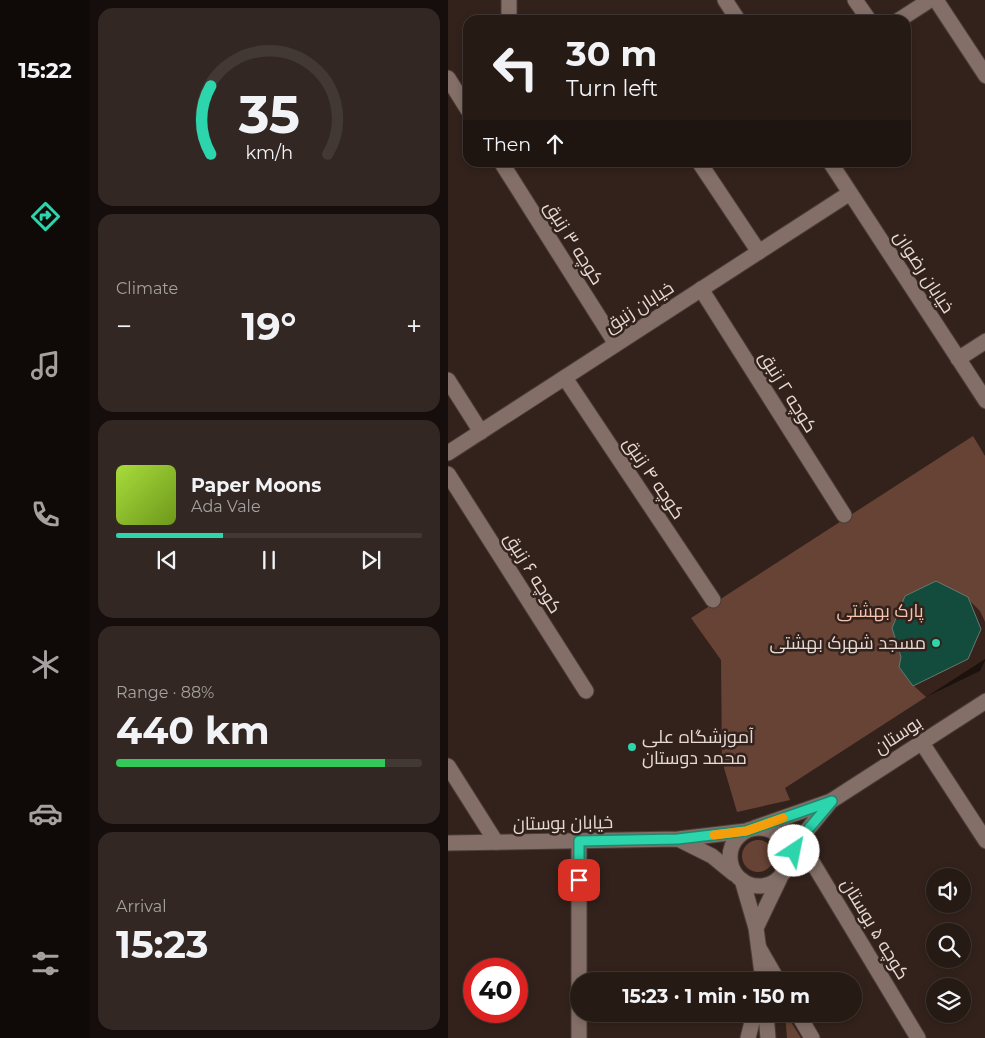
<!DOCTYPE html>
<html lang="en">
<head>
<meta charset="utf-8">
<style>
  body { margin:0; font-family:Montserrat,Cairo,sans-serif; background:#322722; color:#f1f3f6; height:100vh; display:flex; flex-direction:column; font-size:19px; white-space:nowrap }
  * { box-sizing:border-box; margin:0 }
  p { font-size:16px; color:#a4a1a0 }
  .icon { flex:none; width:28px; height:28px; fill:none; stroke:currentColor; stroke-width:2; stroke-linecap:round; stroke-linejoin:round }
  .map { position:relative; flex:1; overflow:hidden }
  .sheet { display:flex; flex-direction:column; gap:8px; padding:8px; background:#150e0c; width:358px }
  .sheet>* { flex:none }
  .top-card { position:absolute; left:15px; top:15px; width:448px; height:152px; border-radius:15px; box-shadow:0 2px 8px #0003,0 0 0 1px #423834; background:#261a15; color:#f1f3f6; overflow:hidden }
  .controls { position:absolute; left:478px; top:868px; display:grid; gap:10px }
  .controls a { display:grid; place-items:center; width:45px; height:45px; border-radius:50%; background:#261a15; box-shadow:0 2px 8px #0003,0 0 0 1px #423834; font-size:25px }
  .speed { position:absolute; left:15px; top:958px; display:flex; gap:10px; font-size:25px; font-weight:700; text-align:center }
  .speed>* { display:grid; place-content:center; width:65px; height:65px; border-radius:50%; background:#261a15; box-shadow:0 2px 8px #0003,0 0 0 1px #423834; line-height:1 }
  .speed .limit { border:8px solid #d22; background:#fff; color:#111 }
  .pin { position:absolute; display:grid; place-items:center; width:42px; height:42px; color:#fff; margin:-21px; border-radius:10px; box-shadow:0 2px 8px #0006 }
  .me { position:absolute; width:55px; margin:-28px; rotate:34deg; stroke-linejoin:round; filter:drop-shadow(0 0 4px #0008) }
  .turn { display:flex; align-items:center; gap:18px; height:105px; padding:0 20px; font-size:22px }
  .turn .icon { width:65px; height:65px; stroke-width:2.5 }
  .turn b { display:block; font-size:35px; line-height:42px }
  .then { display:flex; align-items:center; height:48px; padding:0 20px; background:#0003; gap:10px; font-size:19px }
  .big { font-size:38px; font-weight:700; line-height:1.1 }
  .sheet .card { flex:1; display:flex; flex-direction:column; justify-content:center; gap:8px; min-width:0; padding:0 18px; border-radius:15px; background:#322722 }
  .sheet .dial { align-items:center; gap:0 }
  .dial svg { height:130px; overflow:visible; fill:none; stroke:#423834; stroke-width:7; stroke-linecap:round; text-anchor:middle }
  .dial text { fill:#f1f3f6; stroke:none }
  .song { display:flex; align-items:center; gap:15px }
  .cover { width:60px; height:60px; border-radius:8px; background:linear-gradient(135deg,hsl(80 70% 55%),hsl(80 70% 35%)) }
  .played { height:5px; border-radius:2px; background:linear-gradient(90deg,#2cd5ab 35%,#423834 35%) }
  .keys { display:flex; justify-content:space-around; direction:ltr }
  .heat { display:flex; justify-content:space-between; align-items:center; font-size:28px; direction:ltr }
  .charge { height:8px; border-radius:4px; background:linear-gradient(90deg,#34c759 88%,#423834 0) }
  .trip { position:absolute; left:122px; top:972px; width:292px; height:50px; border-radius:25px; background:#261a15; box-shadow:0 2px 8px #0003,0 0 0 1px #423834; font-weight:700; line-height:50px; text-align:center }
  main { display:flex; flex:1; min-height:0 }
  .tab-bar { display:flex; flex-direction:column; width:90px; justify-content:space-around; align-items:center; background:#0f0a08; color:#a4a1a0 }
  .tab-bar .icon { width:35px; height:35px }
  .tab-bar .active { color:#2cd5ab }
  .tab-bar b { font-size:22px; color:#f1f3f6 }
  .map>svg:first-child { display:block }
  .green { fill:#674335 }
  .shadow { fill:#0007 }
  .building { fill:#134c3d; stroke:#637971 }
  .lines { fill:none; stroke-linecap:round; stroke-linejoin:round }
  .street-casing { stroke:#4b3d38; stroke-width:17 }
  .secondary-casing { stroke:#4b3d38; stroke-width:17 }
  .street { stroke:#836f67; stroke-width:15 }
  .secondary { stroke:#836f67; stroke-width:15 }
  .route-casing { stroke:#1d8a6f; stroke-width:12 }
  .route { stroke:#2cd5ab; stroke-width:9 }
  .slow { stroke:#f59e0b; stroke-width:9 }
  .poi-dot { fill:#2cd5ab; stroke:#33221c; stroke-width:2 }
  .labels { text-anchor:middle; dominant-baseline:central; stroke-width:5; stroke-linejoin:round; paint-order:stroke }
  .street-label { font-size:18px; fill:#e6dad6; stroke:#33221c }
  .park-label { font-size:18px; fill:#f7c3af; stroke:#33221c }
  .poi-label { font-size:18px; fill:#e6dad6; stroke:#33221c; text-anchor:end }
</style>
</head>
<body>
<main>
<nav class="tab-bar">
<b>15:22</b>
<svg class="icon active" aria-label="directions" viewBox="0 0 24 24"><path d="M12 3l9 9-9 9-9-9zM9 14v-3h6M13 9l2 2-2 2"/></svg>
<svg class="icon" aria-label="music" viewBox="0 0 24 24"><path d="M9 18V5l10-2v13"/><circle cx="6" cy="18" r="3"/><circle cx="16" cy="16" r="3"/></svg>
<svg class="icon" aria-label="phone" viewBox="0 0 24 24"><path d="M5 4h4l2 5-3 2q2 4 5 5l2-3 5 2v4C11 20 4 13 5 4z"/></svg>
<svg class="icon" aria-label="climate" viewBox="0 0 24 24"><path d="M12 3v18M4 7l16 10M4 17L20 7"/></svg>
<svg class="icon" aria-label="car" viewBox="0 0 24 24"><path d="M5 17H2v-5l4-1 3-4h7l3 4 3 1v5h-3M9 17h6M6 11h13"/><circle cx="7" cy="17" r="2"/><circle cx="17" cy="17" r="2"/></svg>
<svg class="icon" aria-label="filters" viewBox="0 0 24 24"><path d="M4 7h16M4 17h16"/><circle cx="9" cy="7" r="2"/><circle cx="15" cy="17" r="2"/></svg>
</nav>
<section class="sheet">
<div class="card dial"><svg viewBox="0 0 100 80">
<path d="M14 69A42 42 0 1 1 86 69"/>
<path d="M14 69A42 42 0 0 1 14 27" stroke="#2cd5ab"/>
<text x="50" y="56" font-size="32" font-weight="700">35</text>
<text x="50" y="72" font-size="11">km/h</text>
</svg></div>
<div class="card"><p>Climate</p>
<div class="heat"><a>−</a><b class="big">19°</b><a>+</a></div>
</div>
<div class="card">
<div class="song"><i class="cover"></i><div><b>Paper Moons</b><p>Ada Vale</p></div></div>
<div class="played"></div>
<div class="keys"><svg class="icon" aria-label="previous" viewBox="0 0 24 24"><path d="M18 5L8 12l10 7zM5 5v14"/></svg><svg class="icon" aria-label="pause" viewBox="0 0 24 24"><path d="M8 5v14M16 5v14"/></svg><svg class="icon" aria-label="next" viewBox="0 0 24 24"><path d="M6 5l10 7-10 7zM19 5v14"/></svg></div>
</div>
<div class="card"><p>Range · 88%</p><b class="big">440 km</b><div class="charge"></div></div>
<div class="card"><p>Arrival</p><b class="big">15:23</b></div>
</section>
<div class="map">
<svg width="538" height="1038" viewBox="0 0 538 1038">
  <rect width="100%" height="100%" fill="#33221c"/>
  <path class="green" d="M525 436 537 456V659L337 788 342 800 289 812 274 761 273 660 243 618Z
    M294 856a16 16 0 1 1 32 0a16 16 0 1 1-32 0Z
    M337 1014H338L353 1038H339Z"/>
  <path class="shadow" d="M519 598 532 611 538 624V659L532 671 478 697 465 685Z"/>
  <path class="building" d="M488 581 520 597 533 629 520 659 465 686 451 667 453 657 444 628 457 596Z"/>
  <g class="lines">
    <g class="street-casing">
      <path id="street" d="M61 0V20
        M407 0 421 20
        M488 0 538 76
        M0 78 20 110
        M53 162 168 344
        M251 162 311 252
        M253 289 396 515
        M117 378 265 600
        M0 380 33 432
        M0 474 138 691
        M474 743 538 841
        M0 766 48 842
        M351 840 470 1038
        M311 948 330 981
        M350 1014 364 1038
        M131 1038V841"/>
    </g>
    <g class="secondary-casing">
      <path id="secondary" d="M277 0 290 20
        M451 20 482 0
        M382 162 538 401
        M510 359 538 341
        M0 453 402 193
        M282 857a29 29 0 1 1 58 0a29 29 0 1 1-58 0Z
        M306 828 383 801 538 701
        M230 839 264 856 286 874
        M0 843 230 839 298 831
        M340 862 351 840 383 801
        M294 880 308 928 315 981
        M308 928 332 878
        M318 1014 320 1038
        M300 1038 306 1014"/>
    </g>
    <use href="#street" class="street"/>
    <use href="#secondary" class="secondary"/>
  </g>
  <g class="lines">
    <g class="route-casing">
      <path id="route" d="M131 880V841L230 839 298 831 384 801 351 840 346 851"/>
    </g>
    <use href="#route" class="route"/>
    <path class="slow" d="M266 835 298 831 335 818"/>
  </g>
  <g class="poi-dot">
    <circle cx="488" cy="643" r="5"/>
    <circle cx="184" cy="747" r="5"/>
  </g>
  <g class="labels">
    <g class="street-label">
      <text transform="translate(126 243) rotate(58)">کوچه ۳ زنبق</text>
      <text transform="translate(476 272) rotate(57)">خیابان رضوان</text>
      <text transform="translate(191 307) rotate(-33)">خیابان زنبق</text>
      <text transform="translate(340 392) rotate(58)">کوچه ۲ زنبق</text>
      <text transform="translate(206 478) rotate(56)">کوچه ۴ زنبق</text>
      <text transform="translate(85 573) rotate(58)">کوچه ۶ زنبق</text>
      <text transform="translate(450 735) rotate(-33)">بوستان</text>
      <text transform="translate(115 823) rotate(-1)">خیابان بوستان</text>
      <text transform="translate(427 929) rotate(59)">کوچه ۵ بوستان</text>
    </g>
    <g class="park-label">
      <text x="432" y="611">پارک بهشتی</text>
    </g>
    <g class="poi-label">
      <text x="478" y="643">مسجد شهرک بهشتی</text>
      <text x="194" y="737" text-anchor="start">آموزشگاه علی<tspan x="194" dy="21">محمد دوستان</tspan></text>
    </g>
  </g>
</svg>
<div class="controls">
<a><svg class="icon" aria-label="sound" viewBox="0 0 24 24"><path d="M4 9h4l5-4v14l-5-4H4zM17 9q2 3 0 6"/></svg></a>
<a><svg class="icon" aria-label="search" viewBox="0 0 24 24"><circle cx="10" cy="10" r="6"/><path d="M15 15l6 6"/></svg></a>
<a><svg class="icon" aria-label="layers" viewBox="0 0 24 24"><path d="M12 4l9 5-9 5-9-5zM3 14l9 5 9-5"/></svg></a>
</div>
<div class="speed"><div class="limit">40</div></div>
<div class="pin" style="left:131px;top:880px;background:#d93025"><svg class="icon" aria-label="arrive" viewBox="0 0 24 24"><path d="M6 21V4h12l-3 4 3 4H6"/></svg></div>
<svg class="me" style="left:346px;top:851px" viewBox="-20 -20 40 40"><circle r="19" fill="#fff"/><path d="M0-13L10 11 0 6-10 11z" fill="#2cd5ab"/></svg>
<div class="trip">15:23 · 1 min · 150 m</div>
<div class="top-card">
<div class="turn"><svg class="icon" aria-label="left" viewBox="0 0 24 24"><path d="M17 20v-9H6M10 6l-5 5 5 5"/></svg><div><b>30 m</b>Turn left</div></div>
<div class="then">Then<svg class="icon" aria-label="ahead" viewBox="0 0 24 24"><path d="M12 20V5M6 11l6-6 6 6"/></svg></div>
</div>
</div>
</main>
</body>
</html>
